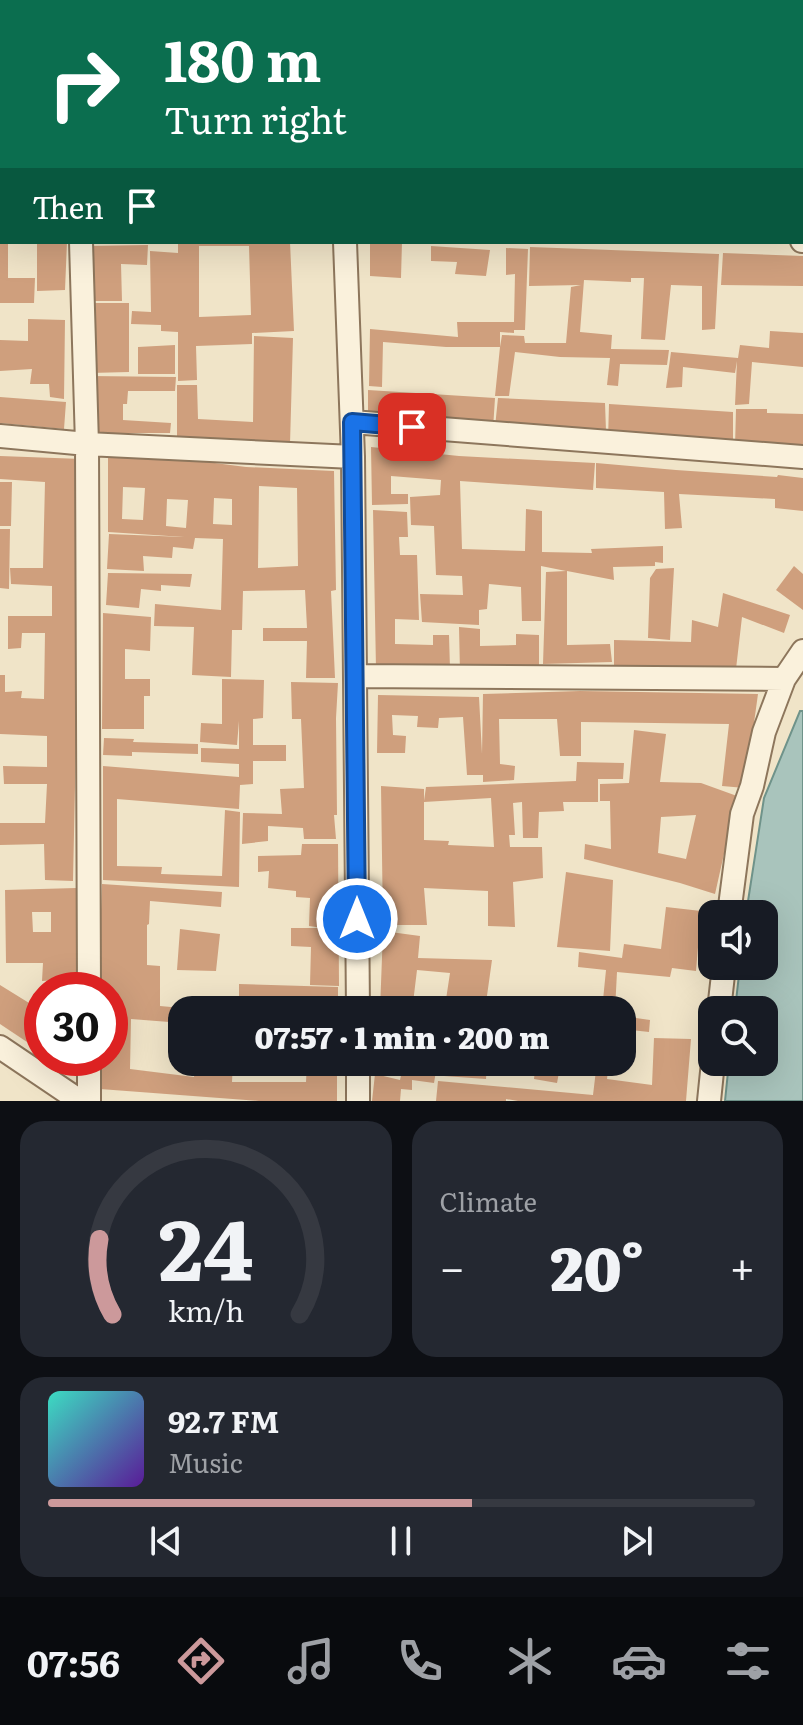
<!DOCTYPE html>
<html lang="en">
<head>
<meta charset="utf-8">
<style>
  body { margin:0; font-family:Literata,serif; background:#242831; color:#f1f3f6; height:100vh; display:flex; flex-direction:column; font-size:30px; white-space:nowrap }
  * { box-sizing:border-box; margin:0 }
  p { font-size:26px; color:#9ea1a6 }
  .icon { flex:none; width:44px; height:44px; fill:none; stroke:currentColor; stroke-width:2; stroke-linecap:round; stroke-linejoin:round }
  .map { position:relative; height:1101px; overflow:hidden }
  .sheet { display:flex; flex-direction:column; gap:20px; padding:20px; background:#0d0f14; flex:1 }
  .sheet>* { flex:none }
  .banner { position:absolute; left:0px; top:0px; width:804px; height:244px; box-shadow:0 8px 32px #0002; background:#0b6e4f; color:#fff; overflow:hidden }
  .controls { position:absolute; left:698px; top:900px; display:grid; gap:16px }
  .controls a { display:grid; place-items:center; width:80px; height:80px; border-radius:16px; background:#171b24; box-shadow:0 8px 32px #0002; font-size:40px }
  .speed { position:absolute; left:24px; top:972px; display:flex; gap:16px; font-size:40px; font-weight:700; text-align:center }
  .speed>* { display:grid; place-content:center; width:104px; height:104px; border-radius:50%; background:#171b24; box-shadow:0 8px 32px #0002; line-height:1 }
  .speed .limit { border:12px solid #d22; background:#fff; color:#111 }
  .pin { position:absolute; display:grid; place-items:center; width:68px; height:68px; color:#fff; margin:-34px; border-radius:16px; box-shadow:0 4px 12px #0006 }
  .me { position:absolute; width:88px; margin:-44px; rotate:0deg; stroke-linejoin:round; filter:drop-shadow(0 0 6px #0008) }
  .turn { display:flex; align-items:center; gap:28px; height:168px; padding:0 32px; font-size:36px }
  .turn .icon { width:104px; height:104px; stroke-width:2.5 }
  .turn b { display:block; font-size:56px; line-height:68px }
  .then { display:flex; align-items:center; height:76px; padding:0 32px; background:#0003; gap:16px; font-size:30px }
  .big { font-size:60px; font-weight:800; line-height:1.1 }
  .sheet .widget { flex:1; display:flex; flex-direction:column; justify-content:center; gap:12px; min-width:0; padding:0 28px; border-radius:24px; background:#242831 }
  .sheet .dial { align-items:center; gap:0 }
  .dial svg { height:208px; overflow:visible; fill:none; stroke:#363941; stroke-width:7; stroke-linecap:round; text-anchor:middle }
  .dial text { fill:#f1f3f6; stroke:none }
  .song { display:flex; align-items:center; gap:24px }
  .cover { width:96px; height:96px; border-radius:12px; background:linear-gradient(135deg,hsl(170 70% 55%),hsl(270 70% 35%)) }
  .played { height:8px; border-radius:4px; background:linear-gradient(90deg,#cc999b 60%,#363941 60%) }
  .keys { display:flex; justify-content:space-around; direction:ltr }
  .heat { display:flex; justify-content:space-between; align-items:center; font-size:44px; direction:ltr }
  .sheet .tiles { flex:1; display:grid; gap:20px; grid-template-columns:1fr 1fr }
  .widget:last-child { grid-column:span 2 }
  .trip { position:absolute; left:168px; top:996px; width:468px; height:80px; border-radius:24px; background:#171b24; box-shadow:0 8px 32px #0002; font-weight:800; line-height:80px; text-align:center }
  .dock { display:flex; height:128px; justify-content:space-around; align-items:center; background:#090b0e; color:#9ea1a6 }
  .dock .icon { width:56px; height:56px }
  .dock .active { color:#cc999b }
  .dock b { font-size:36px; color:#f1f3f6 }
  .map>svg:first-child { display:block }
  .water { fill:#a9c4bc; stroke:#6f938a; stroke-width:2 }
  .building { fill:#cf9f7d; fill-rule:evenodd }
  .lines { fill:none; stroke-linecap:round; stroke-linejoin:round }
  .street-casing { stroke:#8d765c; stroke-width:26 }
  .street { stroke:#faf1dc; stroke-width:22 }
  .route-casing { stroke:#114b97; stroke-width:20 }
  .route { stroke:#1a73e8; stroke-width:14 }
</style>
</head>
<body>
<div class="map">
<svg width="803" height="1101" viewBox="0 0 803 1101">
  <rect width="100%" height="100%" fill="#f0e4c8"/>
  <path class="water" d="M800 711H803V1101H725L729 1062H764V1010H735L740 966H764V914H746L764 798Z"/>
  <path class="building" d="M0 242H8V278H35L34 303H0Z
    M37 242H67L65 290 37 291Z
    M178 242H290L294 331 252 333V344L196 346 197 380 178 381V332L161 331V325L131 324 132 311 151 312 150 251 178 253ZM199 246H249L251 315 199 317Z
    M370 242H402L401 278 370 276Z
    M148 245 147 265 121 264 122 301H87L88 246Z
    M431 246 490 250 486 276 455 274 457 262 431 261Z
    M530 247 719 254 715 329 702 330V286L671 285 665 340 641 339 644 278H631V282L584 280 580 332 612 335 611 349 669 350 667 365 620 364 618 386 607 385 610 358 560 357 515 352 509 396H495L500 347H446L383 342 382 387 369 386 370 329 458 337 457 322H514L515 274 506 275V248L528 249 525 330H514V333L500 332V347L502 335 524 336 525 343H566L571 287 581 285 529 286Z
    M723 253 803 256V286L721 285Z
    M91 303H129V372L90 373Z
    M28 319 65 320 64 399 50 397 49 384H30L32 369 0 371V340L28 341Z
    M770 331 803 333V367L752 362 749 404 735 405 737 361 735 373 683 367 682 387 666 388 671 352 738 358 740 345 769 348Z
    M254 336 293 338 290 444 177 437V385H197L198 419 253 422Z
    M175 345V374H138V347Z
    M90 376 176 377 175 391H128L127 404H123V420L171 423 170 433H91Z
    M368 390 495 398 493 429 368 420Z
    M0 397 66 402 64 429 0 423Z
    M498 398 605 403 606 431 495 427Z
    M609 404 733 412V449L608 440Z
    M736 409H767V413L803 414V450L735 447Z
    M371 447 459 456 595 463 593 490 460 481 462 549 525 551 526 509 542 511V552L592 553 591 549 663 546V563L655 562V566L613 567 614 580 567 571V645L610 644 612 662 543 664 546 572 566 571 541 566V621H522L521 587 489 584 487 609 479 610V625L422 622 420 594 463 595 462 576 436 575 434 526 411 525 410 497 440 495 441 480 391 476V494H408V504L372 505Z
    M0 456 82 459 73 881 45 880 44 844 0 845V823H45L47 784H4L3 766 47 767V736L0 734V675H5V692L22 691 21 698 44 699 45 633H22L21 648 8 649V616H52V586L11 584 10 568H43L45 482 0 479Z
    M108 456 199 461 246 467 334 471 336 590 331 591 335 678H306L307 641H263V628H307L305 590 243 591 242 630H232L231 677 192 675 194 627 154 626 155 604 221 610 223 539 195 538 193 549 173 547 172 558 143 556 144 571 107 569 109 534 184 537 108 532ZM259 486 297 488 298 566 258 568ZM123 487 145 488 143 520 122 519ZM214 498 232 499V525L213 524ZM167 499 188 500 186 528 166 526Z
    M596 463 676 470 777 477 778 475 803 478V511L775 508V499L679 494 682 528 665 529 664 492 596 488Z
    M0 482H12L11 526H0Z
    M373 510 407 512 408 537H399L400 555H417L419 620 395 619V644L433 645V635H449L450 669H376Z
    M0 529H10L9 589 0 588Z
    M794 566 803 574V610L776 590Z
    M674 568 670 640 648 638 650 578 656 569Z
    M108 573 192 574 190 587 161 585V591L141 589 139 608 106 605Z
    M723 593 790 615 784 633 742 617 736 669 614 675V640L691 642 692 620 718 627Z
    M103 613 151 617 150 651 125 649V679H150V696H144V729H102Z
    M459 627 480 629V646L516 645V634L539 635V670L460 672Z
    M222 679 264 680 263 718 253 719V745H286V761H253V784L240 785 239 809 117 799V866L162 867 161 874 222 876 225 810 240 812 239 887 103 880V766L239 777V764L201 762V748L239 749V721L237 745 200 742 201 723 222 724Z
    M291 682 338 683 336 718 337 815H334L336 839H304L303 828 268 826V841L242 844 243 813 282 814 280 789 304 788 301 719H292Z
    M580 691 758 694 745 788 722 786 729 724 581 722V756H560L557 719H499L500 764 515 766 514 780 483 782V775H467L463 717 439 718 438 728 417 727 418 716 392 715 393 735 406 736 405 753H377L378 695 479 697 482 754 483 694Z
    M634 730 666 734 660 782 701 783 737 796 715 894 680 883 584 859 585 844 611 849 610 801H600V784L629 783ZM696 815 686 859 658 853 661 817Z
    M104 738 134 739 133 742 198 744V754L132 752V756L103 755Z
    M577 762 624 763 623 779H598V802H563L564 811 539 812 538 838H523L522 802 513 803 515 835H509L510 847H542L543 878 513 882 515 927 488 926V891L424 888 427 925H383L381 786 424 789V801L426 787 576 781ZM491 798 494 847 448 845 449 841 424 840V802Z
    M302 844H338L339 986 310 985 311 947 291 946V928H323L309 926 310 898 296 897V891L268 888 269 871 258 872V856L301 855Z
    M566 872 613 880 610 951 557 947Z
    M102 884 222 892 221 907 150 901 149 924 147 925V965L160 966V1006L182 1008V1023L131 1019 130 1069 194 1077 196 1062H233L232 1082H306L307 1062H337V1101H259L100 1089 101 1058H110V990H101V963H99Z
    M76 888V990H58V980L42 981 43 963H6L5 890ZM32 912H51V932H33Z
    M666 907 701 911 696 971 672 968 670 977 617 972 615 1010H602L606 970 578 967 579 952 622 958 624 944 661 949Z
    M180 929 220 934 216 971 177 970Z
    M383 931 420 936 418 958 492 960 485 1010H380ZM417 970 450 973 445 1006 413 1003Z
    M239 984 338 987V1010H310V998L239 996Z
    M0 985 42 1011V1052L0 1024Z
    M622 1016 650 1020 649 1032 622 1029Z
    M654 1038 691 1039 686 1101H518L506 1099V1101H436L438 1081 593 1095 597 1062H609L607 1079 652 1085Z
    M445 1062 487 1064 486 1079 444 1076Z
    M536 1062H561L557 1083 534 1079Z
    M430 1065H437L434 1083 412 1080V1090L401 1089 400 1101H372L375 1074 400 1080 403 1067 431 1072Z"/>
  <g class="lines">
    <g class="street-casing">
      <path id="street" d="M74 0V2
        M112 0 134 2
        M24 2 42 0
        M573 2V0
        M0 5 2 4
        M802 241H803
        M81 242 87 444 89 990
        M345 242 353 457 358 1010
        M352 422 803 457
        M0 436 87 444 353 457
        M355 676 784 679
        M729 914 742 814 752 786 764 732 784 679 803 651
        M719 1010 724 966
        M0 1047 80 1101
        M89 1058V1101
        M358 1062V1101
        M709 1101 713 1062"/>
    </g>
    <use href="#street" class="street"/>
  </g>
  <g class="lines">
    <g class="route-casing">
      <path id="route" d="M357 919 352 422 412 427"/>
    </g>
    <use href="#route" class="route"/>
  </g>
</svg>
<div class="controls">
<a><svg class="icon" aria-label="sound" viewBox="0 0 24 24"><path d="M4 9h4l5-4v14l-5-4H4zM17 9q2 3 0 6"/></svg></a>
<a><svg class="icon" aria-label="search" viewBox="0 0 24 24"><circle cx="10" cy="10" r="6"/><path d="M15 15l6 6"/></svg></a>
</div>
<div class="speed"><div class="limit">30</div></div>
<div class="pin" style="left:412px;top:427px;background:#d93025"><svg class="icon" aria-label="arrive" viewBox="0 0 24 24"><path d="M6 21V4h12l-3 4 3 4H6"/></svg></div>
<svg class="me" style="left:357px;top:919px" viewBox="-20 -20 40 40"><circle r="17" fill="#1a73e8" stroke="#fff" stroke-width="3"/><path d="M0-11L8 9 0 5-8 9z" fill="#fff"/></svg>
<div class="trip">07:57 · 1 min · 200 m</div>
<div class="banner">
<div class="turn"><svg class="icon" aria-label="right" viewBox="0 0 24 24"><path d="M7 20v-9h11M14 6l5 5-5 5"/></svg><div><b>180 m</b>Turn right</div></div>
<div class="then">Then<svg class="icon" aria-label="arrive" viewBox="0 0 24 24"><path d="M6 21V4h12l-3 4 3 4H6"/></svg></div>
</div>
</div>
<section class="sheet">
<div class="tiles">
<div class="widget dial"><svg viewBox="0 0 100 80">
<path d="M14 69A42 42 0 1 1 86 69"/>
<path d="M14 69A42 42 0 0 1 9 40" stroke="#cc999b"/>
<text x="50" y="56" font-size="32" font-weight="700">24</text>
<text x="50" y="72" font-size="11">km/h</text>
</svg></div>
<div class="widget"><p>Climate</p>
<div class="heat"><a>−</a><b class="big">20°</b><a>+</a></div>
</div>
<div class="widget">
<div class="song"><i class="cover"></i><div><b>92.7 FM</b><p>Music</p></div></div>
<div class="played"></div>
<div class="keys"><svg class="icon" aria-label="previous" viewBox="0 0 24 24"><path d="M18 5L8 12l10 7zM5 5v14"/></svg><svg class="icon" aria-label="pause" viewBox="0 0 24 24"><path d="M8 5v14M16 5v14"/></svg><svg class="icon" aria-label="next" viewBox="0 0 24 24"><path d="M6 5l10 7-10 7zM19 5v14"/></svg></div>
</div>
</div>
</section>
<nav class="dock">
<b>07:56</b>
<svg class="icon active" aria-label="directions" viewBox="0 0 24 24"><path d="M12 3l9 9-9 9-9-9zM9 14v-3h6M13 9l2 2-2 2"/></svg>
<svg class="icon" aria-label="music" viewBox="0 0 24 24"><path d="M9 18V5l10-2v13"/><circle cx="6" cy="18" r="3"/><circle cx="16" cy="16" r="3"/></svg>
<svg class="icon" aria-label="phone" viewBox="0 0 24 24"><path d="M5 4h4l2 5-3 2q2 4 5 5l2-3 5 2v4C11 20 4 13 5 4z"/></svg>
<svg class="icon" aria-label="climate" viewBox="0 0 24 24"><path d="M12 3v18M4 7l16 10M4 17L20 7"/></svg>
<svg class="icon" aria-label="car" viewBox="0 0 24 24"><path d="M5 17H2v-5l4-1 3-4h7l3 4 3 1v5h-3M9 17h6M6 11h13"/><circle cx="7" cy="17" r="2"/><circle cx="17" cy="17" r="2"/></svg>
<svg class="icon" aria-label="filters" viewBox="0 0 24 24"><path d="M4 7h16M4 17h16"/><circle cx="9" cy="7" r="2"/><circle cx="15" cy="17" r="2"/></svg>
</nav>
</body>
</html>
